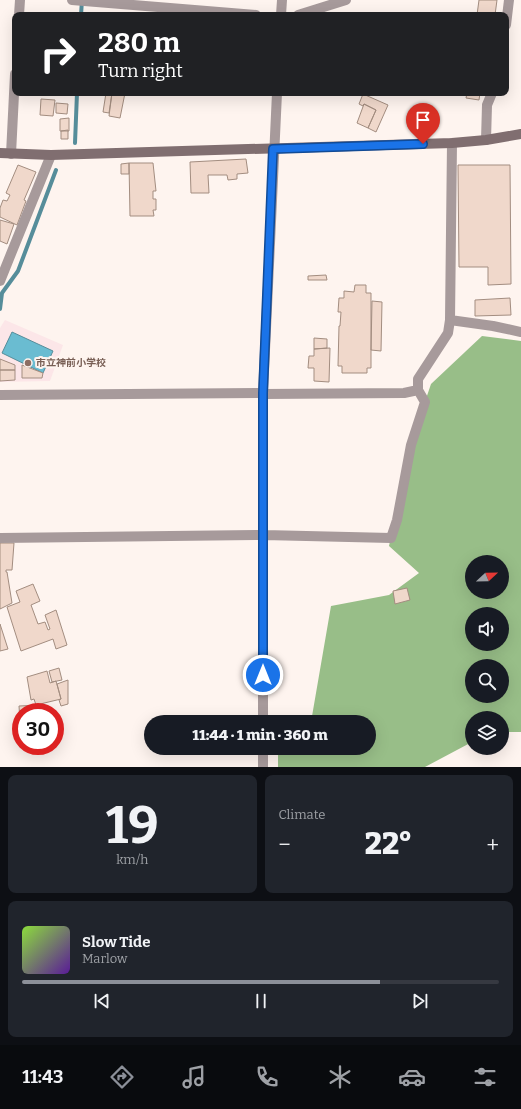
<!DOCTYPE html>
<html lang="en">
<head>
<meta charset="utf-8">
<style>
  body { margin:0; font-family:Bitter,"Noto Sans JP",serif; background:#20242c; color:#f1f3f6; height:100vh; display:flex; flex-direction:column; font-size:15px; white-space:nowrap }
  * { box-sizing:border-box; margin:0 }
  p { font-size:13px; color:#9ea1a6 }
  .icon { flex:none; width:22px; height:22px; fill:none; stroke:currentColor; stroke-width:2; stroke-linecap:round; stroke-linejoin:round }
  .map { position:relative; height:767px; overflow:hidden }
  .panel { display:flex; flex-direction:column; gap:8px; padding:8px; background:#0d0f14; flex:1 }
  .panel>* { flex:none }
  .guide { position:absolute; left:12px; top:12px; width:497px; height:84px; border-radius:8px; box-shadow:0 4px 16px #0002; background:#202124; color:#fff; overflow:hidden }
  .needle { width:26px; rotate:68deg }
  .buttons { position:absolute; left:465px; top:555px; display:grid; gap:8px }
  .buttons a { display:grid; place-items:center; width:44px; height:44px; border-radius:50%; background:#171b24; box-shadow:0 4px 16px #0002; font-size:20px }
  .speed { position:absolute; left:12px; top:703px; display:flex; gap:8px; font-size:20px; font-weight:700; text-align:center }
  .speed>* { display:grid; place-content:center; width:52px; height:52px; border-radius:50%; background:#171b24; box-shadow:0 4px 16px #0002; line-height:1 }
  .speed .limit { border:6px solid #d22; background:#fff; color:#111 }
  .pin { position:absolute; display:grid; place-items:center; width:34px; height:34px; color:#fff; margin:-41px -17px; border-radius:50% 50% 50% 0; rotate:-45deg; box-shadow:0 0 4px #0007 }
  .pin .icon { rotate:45deg }
  .me { position:absolute; width:44px; margin:-22px; rotate:0deg; stroke-linejoin:round; filter:drop-shadow(0 0 3px #0008) }
  .turn { display:flex; align-items:center; gap:14px; height:84px; padding:0 20px; font-size:18px }
  .turn .icon { width:52px; height:52px; stroke-width:2.5 }
  .turn b { display:block; font-size:28px; line-height:34px }
  .big { font-size:30px; font-weight:800; line-height:1.1 }
  .panel .widget { flex:1; display:flex; flex-direction:column; justify-content:center; gap:6px; min-width:0; padding:0 14px; border-radius:8px; background:#20242c }
  .panel .dial { align-items:center; gap:0 }
  .dial b { font-size:52px; line-height:1 }
  .song { display:flex; align-items:center; gap:12px }
  .cover { width:48px; height:48px; border-radius:6px; background:linear-gradient(135deg,hsl(90 70% 55%),hsl(270 70% 35%)) }
  .played { height:4px; border-radius:2px; background:linear-gradient(90deg,#8c9099 75%,#363941 75%) }
  .keys { display:flex; justify-content:space-around; direction:ltr }
  .heat { display:flex; justify-content:space-between; align-items:center; font-size:22px; direction:ltr }
  .panel .tiles { flex:1; display:grid; gap:8px; grid-template-columns:1fr 1fr }
  .widget:last-child { grid-column:span 2 }
  .trip { position:absolute; left:144px; top:715px; width:232px; height:40px; border-radius:20px; background:#171b24; box-shadow:0 4px 16px #0002; font-weight:800; line-height:40px; text-align:center }
  .tabs { display:flex; height:64px; justify-content:space-around; align-items:center; background:#090b0e; color:#9ea1a6 }
  .tabs .icon { width:28px; height:28px }
  .tabs .active { color:#8c9099 }
  .tabs b { font-size:18px; color:#f1f3f6 }
  .map>svg:first-child { display:block }
  .education { fill:#fce6e8 }
  .forest { fill:#98be88; fill-rule:evenodd }
  .water { fill:#6abcd1; stroke:#568d9a }
  .lines { fill:none; stroke-linecap:round; stroke-linejoin:round }
  .stream { stroke:#568d9a; stroke-width:4 }
  .building { fill:#f0d8cb; stroke:#a38d80 }
  .street { stroke:#a79a9b; stroke-width:10 }
  .secondary { stroke:#806e70; stroke-width:10 }
  .route-casing { stroke:#114b97; stroke-width:10 }
  .route { stroke:#1a73e8; stroke-width:7 }
  .education-dot { fill:#8d6e63; stroke:#fef4ef; stroke-width:1.5 }
  .labels { text-anchor:middle; dominant-baseline:central; stroke-width:4; stroke-linejoin:round; paint-order:stroke }
  .education-label { font-size:10px; font-weight:bold; fill:#785e54; stroke:#fef4ef; text-anchor:start }
</style>
</head>
<body>
<div class="map">
<svg width="521" height="767" viewBox="0 0 521 767">
  <rect width="100%" height="100%" fill="#fef4ef"/>
  <path class="education" d="M5 320 63 345 50 381 0 382V328Z"/>
  <path class="forest" d="M482 336 521 341V732H502V718H472V742L425 767H278V748H369V722H311L331 606 389 595 419 573 389 546 411 443 431 384ZM472 562H502V592H472ZM472 614H502V644H472ZM472 666H502V696H472Z"/>
  <path class="water" d="M12 332 53 351 43 373 2 353Z"/>
  <g class="lines">
    <path class="stream" d="M81 15 82 0
      M75 143 77 93
      M0 309 2 293 18 271 56 170"/>
  </g>
  <path class="building" d="M479 0H497L495 15H477Z
    M106 93H112L109 113 103 112Z
    M112 93H125L120 118 109 116Z
    M467 93H480L479 100 466 98Z
    M363 94 388 105 376 132 368 128 376 110 364 104 363 106 359 104Z
    M41 99 55 100 53 116 40 115Z
    M56 103 68 104 67 114 56 113Z
    M364 104 376 110 368 128 357 123Z
    M69 118V131H60V119Z
    M68 130V139H61V131Z
    M246 159 248 173 237 174V179L228 180 227 175H208L209 193H191L190 162Z
    M129 163V174H121V164Z
    M129 163H153L156 191H153V199H156V210H153L154 216H130Z
    M18 165 36 172 24 200 26 201 17 225 0 217V208L3 200 7 201 10 195 6 193Z
    M458 165H510L511 284 488 285V267H459Z
    M0 220 14 224 7 244 0 241Z
    M326 275 327 280H308V276Z
    M355 285H366V293H371V368H367V373H342V366H338L339 326H340L341 312H338L339 298H344V291L354 292Z
    M510 298 511 315 475 316V300Z
    M372 301 382 302 381 351 371 350Z
    M314 338 327 339V348L314 349Z
    M330 348 329 382 314 381V368H308L309 356H314V349Z
    M0 359 15 365V370H0Z
    M22 365 43 373 42 378H22Z
    M0 370H15V380L0 381Z
    M0 543H14L12 570H6V572H7L12 603 0 609Z
    M33 584 40 601 31 605 38 624 45 622 48 630 50 629 45 615 56 610 67 645 56 649 53 639 21 651 7 607 20 602 16 591Z
    M407 588 410 600 395 604 393 591Z
    M0 624 8 649 0 651Z
    M59 668 62 680 52 682 49 671Z
    M47 671 50 683 56 681 61 699 36 705 34 699 31 700 27 677Z
    M68 680V704L61 706 59 700 61 699 57 684Z
    M41 705 42 712H21L20 722 19 706Z"/>
  <g class="lines">
    <path class="street" d="M72 0 256 15
      M19 15 20 0
      M281 15 282 0
      M298 15 346 0
      M506 25 509 0
      M486 140 487 105 492 93
      M11 154 15 74
      M0 281 51 155
      M450 320 493 326 521 332
      M264 394 404 393 418 390
      M0 395 263 393
      M0 538 264 535 391 538 397 520 411 445 425 402 418 390V379L448 333 450 320 452 143
      M263 722V393L277 93
      M263 767V748"/>
    <path class="secondary" d="M0 153 51 155 452 143 486 140 521 134"/>
  </g>
  <g class="lines">
    <g class="route-casing">
      <path id="route" d="M263 675V393L273 149 423 144"/>
    </g>
    <use href="#route" class="route"/>
  </g>
  <circle class="education-dot" cx="28" cy="363" r="4"/>
  <g class="labels">
    <g class="education-label">
      <text x="36" y="363">市立神前小学校</text>
    </g>
  </g>
</svg>
<div class="buttons">
<a><svg class="needle" viewBox="-14 -14 28 28"><path d="M0-13l5 13h-10z" fill="#e53935"/><path d="M0 13l5-13h-10z" fill="#9ea1a6"/></svg></a>
<a><svg class="icon" aria-label="sound" viewBox="0 0 24 24"><path d="M4 9h4l5-4v14l-5-4H4zM17 9q2 3 0 6"/></svg></a>
<a><svg class="icon" aria-label="search" viewBox="0 0 24 24"><circle cx="10" cy="10" r="6"/><path d="M15 15l6 6"/></svg></a>
<a><svg class="icon" aria-label="layers" viewBox="0 0 24 24"><path d="M12 4l9 5-9 5-9-5zM3 14l9 5 9-5"/></svg></a>
</div>
<div class="speed"><div class="limit">30</div></div>
<div class="pin" style="left:423px;top:144px;background:#d93025"><svg class="icon" aria-label="arrive" viewBox="0 0 24 24"><path d="M6 21V4h12l-3 4 3 4H6"/></svg></div>
<svg class="me" style="left:263px;top:675px" viewBox="-20 -20 40 40"><circle r="17" fill="#1a73e8" stroke="#fff" stroke-width="3"/><path d="M0-11L8 9 0 5-8 9z" fill="#fff"/></svg>
<div class="trip">11:44 · 1 min · 360 m</div>
<div class="guide">
<div class="turn"><svg class="icon" aria-label="right" viewBox="0 0 24 24"><path d="M7 20v-9h11M14 6l5 5-5 5"/></svg><div><b>280 m</b>Turn right</div></div>
</div>
</div>
<section class="panel">
<div class="tiles">
<div class="widget dial"><b>19</b><p>km/h</p></div>
<div class="widget"><p>Climate</p>
<div class="heat"><a>−</a><b class="big">22°</b><a>+</a></div>
</div>
<div class="widget">
<div class="song"><i class="cover"></i><div><b>Slow Tide</b><p>Marlow</p></div></div>
<div class="played"></div>
<div class="keys"><svg class="icon" aria-label="previous" viewBox="0 0 24 24"><path d="M18 5L8 12l10 7zM5 5v14"/></svg><svg class="icon" aria-label="pause" viewBox="0 0 24 24"><path d="M8 5v14M16 5v14"/></svg><svg class="icon" aria-label="next" viewBox="0 0 24 24"><path d="M6 5l10 7-10 7zM19 5v14"/></svg></div>
</div>
</div>
</section>
<nav class="tabs">
<b>11:43</b>
<svg class="icon active" aria-label="directions" viewBox="0 0 24 24"><path d="M12 3l9 9-9 9-9-9zM9 14v-3h6M13 9l2 2-2 2"/></svg>
<svg class="icon" aria-label="music" viewBox="0 0 24 24"><path d="M9 18V5l10-2v13"/><circle cx="6" cy="18" r="3"/><circle cx="16" cy="16" r="3"/></svg>
<svg class="icon" aria-label="phone" viewBox="0 0 24 24"><path d="M5 4h4l2 5-3 2q2 4 5 5l2-3 5 2v4C11 20 4 13 5 4z"/></svg>
<svg class="icon" aria-label="climate" viewBox="0 0 24 24"><path d="M12 3v18M4 7l16 10M4 17L20 7"/></svg>
<svg class="icon" aria-label="car" viewBox="0 0 24 24"><path d="M5 17H2v-5l4-1 3-4h7l3 4 3 1v5h-3M9 17h6M6 11h13"/><circle cx="7" cy="17" r="2"/><circle cx="17" cy="17" r="2"/></svg>
<svg class="icon" aria-label="filters" viewBox="0 0 24 24"><path d="M4 7h16M4 17h16"/><circle cx="9" cy="7" r="2"/><circle cx="15" cy="17" r="2"/></svg>
</nav>
</body>
</html>
